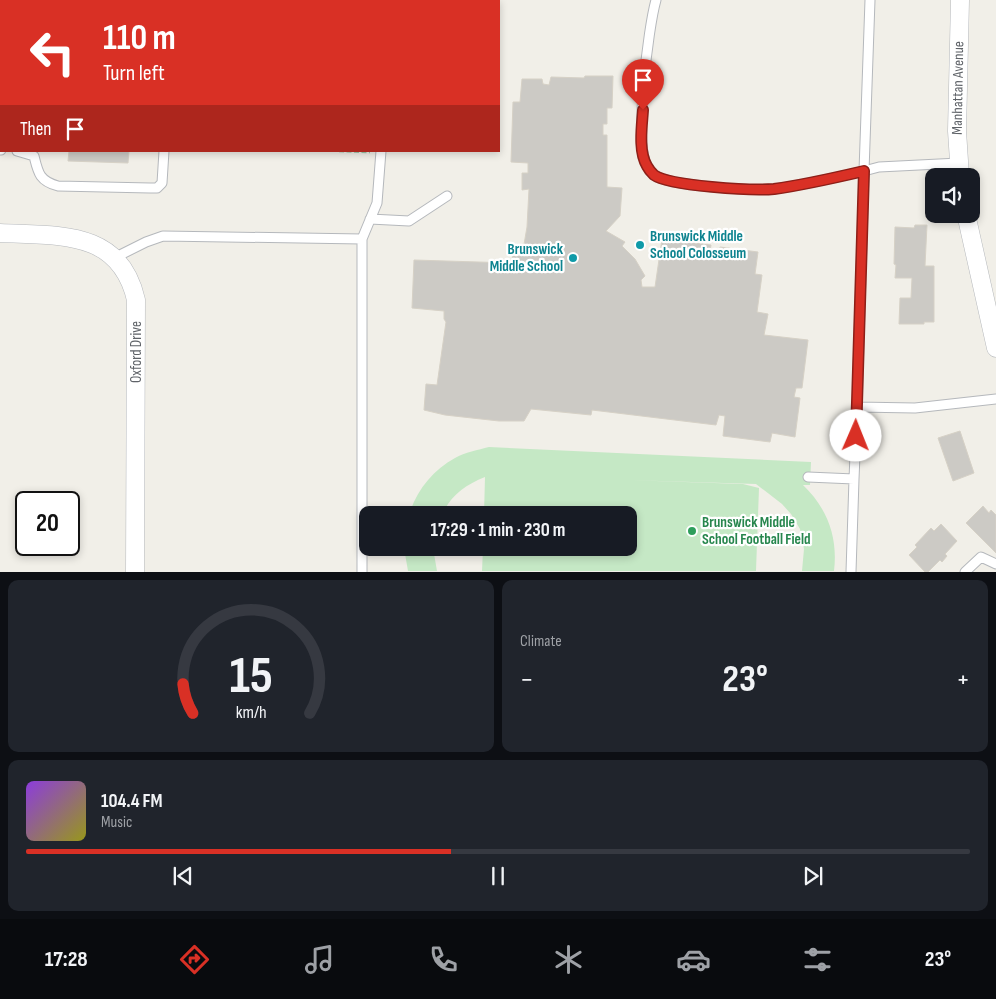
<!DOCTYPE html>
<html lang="en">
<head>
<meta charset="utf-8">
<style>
  body { margin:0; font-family:"Sofia Sans Condensed",sans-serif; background:#20242c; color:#f1f3f6; height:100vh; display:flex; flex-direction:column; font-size:19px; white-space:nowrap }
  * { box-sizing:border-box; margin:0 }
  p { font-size:16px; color:#9ea1a6 }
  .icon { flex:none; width:28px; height:28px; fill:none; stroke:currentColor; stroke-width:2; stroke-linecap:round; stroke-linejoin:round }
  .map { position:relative; height:572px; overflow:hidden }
  .side { display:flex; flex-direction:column; gap:8px; padding:8px; background:#0d0f14; flex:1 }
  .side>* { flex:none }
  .guide { position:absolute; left:0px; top:0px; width:500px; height:152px; box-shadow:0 2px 8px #0003; background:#d93025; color:#fff; overflow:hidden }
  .buttons { position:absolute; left:925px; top:168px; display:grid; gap:10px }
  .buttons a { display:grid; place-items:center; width:55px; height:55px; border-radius:10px; background:#171b24; box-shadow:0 2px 8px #0003; font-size:25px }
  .speed { position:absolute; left:15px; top:491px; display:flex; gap:10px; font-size:25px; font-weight:700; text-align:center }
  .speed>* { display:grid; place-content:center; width:65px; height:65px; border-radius:50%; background:#171b24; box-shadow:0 2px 8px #0003; line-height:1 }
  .speed .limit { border:2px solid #111; border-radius:8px; background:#fff; color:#111 }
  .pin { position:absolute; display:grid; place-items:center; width:42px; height:42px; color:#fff; margin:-51px -21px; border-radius:50% 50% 50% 0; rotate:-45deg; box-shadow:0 0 5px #0007 }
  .pin .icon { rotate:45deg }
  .me { position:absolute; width:55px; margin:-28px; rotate:1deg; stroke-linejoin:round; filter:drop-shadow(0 0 4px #0008) }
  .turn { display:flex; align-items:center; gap:18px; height:105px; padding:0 20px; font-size:22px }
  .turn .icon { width:65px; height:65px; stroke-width:2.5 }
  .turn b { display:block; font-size:35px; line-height:42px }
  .then { display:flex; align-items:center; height:48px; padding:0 20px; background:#0003; gap:10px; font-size:19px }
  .big { font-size:38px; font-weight:700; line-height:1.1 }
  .side .widget { flex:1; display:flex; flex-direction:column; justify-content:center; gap:8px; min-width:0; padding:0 18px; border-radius:10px; background:#20242c }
  .side .dial { align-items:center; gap:0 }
  .dial svg { height:130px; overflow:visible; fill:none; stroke:#363941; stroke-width:7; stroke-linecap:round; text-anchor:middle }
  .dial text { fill:#f1f3f6; stroke:none }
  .song { display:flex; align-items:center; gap:15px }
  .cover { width:60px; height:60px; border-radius:8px; background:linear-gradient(135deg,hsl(270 70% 55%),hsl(60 70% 35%)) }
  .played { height:5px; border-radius:2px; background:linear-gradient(90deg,#d93025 45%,#363941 45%) }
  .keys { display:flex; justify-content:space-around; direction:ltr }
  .heat { display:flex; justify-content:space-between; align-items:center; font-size:28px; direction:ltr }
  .side .tiles { flex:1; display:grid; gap:8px; grid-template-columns:1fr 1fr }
  .widget:last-child { grid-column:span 2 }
  .trip { position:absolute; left:359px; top:506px; width:278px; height:50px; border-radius:10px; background:#171b24; box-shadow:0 2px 8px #0003; font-weight:700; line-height:50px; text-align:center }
  .tab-bar { display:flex; height:80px; justify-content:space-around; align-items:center; background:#090b0e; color:#9ea1a6 }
  .tab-bar .icon { width:35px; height:35px }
  .tab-bar .selected { color:#d93025 }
  .tab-bar b { font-size:22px; color:#f1f3f6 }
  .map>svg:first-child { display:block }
  .green { fill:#c5e8c5 }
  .building { fill:#cccac5; stroke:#d6d1c6 }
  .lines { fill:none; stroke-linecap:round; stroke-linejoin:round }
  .lane-casing { stroke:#b5b8bc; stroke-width:11 }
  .street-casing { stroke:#b5b8bc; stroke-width:19 }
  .path { stroke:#9cc7a9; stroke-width:2.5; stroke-dasharray:5 2.5; stroke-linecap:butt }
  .lane { stroke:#fff; stroke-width:9 }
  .street { stroke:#fff; stroke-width:18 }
  .route-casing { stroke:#8d1f18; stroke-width:12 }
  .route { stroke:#d93025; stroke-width:9 }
  .culture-dot { fill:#0f9aa8; stroke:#fff; stroke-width:2 }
  .leisure-dot { fill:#2e9e5b; stroke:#fff; stroke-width:2 }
  .labels { text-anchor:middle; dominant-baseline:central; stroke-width:4.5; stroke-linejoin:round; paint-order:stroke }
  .street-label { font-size:15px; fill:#5f6368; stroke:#fff }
  .culture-label { font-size:15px; font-weight:bold; fill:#0d838f; stroke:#fff; text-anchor:start }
  .leisure-label { font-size:15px; font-weight:bold; fill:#27864d; stroke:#fff; text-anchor:start }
</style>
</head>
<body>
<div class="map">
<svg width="996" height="572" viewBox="0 0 996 572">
  <rect width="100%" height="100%" fill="#f1efe8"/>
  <path class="green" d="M489 447 811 462 810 485H803C828 509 838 538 834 571H802L804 549 800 529 791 514 782 504 756 484 627 480 743 484 759 488 756 571H482L483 548H628V515H484L485 477C465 485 451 495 442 515H409C416 491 433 470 455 458 465 452 478 450 489 447Z
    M404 548H433L437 571H408Z"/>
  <path class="building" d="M40 0H97V1H40Z
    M163 0H216L163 1Z
    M585 76H613L612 108H607V124H603V135H607V187L622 188 620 216 606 231 625 242 622 246 635 259 645 276 641 280 642 287H655L662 239 711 245 710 251 719 253 720 247 758 252 755 274 762 275 757 312 768 314 764 335 808 340 802 388H796L794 397 800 398 795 437 772 433 770 442 723 436 725 416 719 415 716 425 592 410 591 415 531 409 524 421H499L445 415 424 410 426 384 437 385 446 322 444 319V311L412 308 414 260 511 263 513 255 522 256 527 227 529 189 522 190V173H528V163L511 162 513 102H520L522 79H542L543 84 549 85 551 77 584 78Z
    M69 151H129L128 163 68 161Z
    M915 225H927L925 266H934V322H924V324H899L900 298H911L912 278H895L896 265 894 264 895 227 914 228Z
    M960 431 974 473 953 481 938 438Z
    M983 506 989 513 991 510 996 515V553L966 523Z
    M941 524 957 541 945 554 947 556 942 562 940 560 928 572H925L909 555 917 547 915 545 931 528 934 531Z"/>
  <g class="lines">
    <g class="lane-casing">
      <path id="lane" d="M656 0C648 28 634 143 647 166 648 168 652 173 654 175 669 186 753 191 774 189 804 185 834 178 864 171L857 407 915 408 996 399
        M870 0 864 171 879 167 959 163
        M275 1V0
        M364 1V0
        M0 150H1
        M17 151 34 156C38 172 39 181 58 186L150 188H157L162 183 164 151
        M370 219 409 221 447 196
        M114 258 146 242 163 236 362 239
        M808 477 854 479 851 572
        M854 479 857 407
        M362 572V239L377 203 381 151
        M965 572 981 557 996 564"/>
    </g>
    <g class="street-casing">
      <path id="street" d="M960 0 957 131 960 176
        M966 214 996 348
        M0 233C58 236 120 229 136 300L135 572"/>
    </g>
    <path class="path" d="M339 151 370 152"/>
    <use href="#lane" class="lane"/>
    <use href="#street" class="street"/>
  </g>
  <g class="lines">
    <g class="route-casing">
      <path id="route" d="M643 110C642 126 638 151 647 166 648 168 652 173 654 175 669 186 753 191 774 189 804 185 834 178 864 171L856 436"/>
    </g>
    <use href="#route" class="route"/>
  </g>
  <g class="culture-dot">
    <circle cx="640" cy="245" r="5"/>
    <circle cx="573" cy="258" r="5"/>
  </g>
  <circle class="leisure-dot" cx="692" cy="531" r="5"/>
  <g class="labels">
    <g class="street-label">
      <text transform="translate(958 88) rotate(-89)">Manhattan Avenue</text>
      <text transform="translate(136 352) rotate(-90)">Oxford Drive</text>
    </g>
    <g class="culture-label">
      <text x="650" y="236">Brunswick Middle<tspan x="650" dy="17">School Colosseum</tspan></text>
      <text x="563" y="249" text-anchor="end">Brunswick<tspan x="563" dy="17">Middle School</tspan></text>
    </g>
    <g class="leisure-label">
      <text x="702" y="522">Brunswick Middle<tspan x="702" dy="17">School Football Field</tspan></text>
    </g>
  </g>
</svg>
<div class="buttons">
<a><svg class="icon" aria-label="sound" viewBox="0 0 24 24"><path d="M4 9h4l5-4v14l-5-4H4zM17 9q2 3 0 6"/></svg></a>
</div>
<div class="speed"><div class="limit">20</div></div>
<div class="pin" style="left:643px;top:110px;background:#d93025"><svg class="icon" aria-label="arrive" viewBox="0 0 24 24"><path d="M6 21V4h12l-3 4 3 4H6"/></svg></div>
<svg class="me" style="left:856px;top:436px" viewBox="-20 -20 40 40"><circle r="19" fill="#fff"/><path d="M0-13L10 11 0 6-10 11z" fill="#d93025"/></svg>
<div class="trip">17:29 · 1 min · 230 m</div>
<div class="guide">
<div class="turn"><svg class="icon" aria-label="left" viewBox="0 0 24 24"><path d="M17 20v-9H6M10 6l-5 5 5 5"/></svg><div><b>110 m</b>Turn left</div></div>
<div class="then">Then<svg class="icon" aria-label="arrive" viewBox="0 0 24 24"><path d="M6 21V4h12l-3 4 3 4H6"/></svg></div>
</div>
</div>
<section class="side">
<div class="tiles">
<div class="widget dial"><svg viewBox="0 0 100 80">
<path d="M14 69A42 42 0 1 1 86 69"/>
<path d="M14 69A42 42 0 0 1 8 51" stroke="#d93025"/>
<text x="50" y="56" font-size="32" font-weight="700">15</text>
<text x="50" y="72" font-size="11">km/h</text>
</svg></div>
<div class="widget"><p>Climate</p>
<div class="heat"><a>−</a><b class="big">23°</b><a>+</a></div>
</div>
<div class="widget">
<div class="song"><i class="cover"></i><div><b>104.4 FM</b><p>Music</p></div></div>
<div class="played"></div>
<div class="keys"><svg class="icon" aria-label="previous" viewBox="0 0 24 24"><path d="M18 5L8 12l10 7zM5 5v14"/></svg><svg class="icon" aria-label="pause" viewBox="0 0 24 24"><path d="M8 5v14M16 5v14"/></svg><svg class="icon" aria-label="next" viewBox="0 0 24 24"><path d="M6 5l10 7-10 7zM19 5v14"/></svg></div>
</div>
</div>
</section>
<nav class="tab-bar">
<b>17:28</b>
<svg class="icon selected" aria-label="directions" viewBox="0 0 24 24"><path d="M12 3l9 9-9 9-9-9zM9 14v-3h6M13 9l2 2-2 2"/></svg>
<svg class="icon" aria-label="music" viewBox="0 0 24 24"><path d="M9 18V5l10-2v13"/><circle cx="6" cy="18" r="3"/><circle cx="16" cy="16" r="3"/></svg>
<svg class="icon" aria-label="phone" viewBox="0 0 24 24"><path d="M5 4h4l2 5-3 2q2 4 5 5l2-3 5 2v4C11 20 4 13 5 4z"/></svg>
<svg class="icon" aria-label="climate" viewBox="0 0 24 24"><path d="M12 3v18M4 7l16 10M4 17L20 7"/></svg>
<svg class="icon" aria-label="car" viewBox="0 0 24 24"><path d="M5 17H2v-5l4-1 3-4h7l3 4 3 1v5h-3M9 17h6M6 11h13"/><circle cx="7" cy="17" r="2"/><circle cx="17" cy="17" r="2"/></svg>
<svg class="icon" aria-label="filters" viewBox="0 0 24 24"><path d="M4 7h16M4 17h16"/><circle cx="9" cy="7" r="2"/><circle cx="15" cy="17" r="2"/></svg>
<b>23°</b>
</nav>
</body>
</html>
